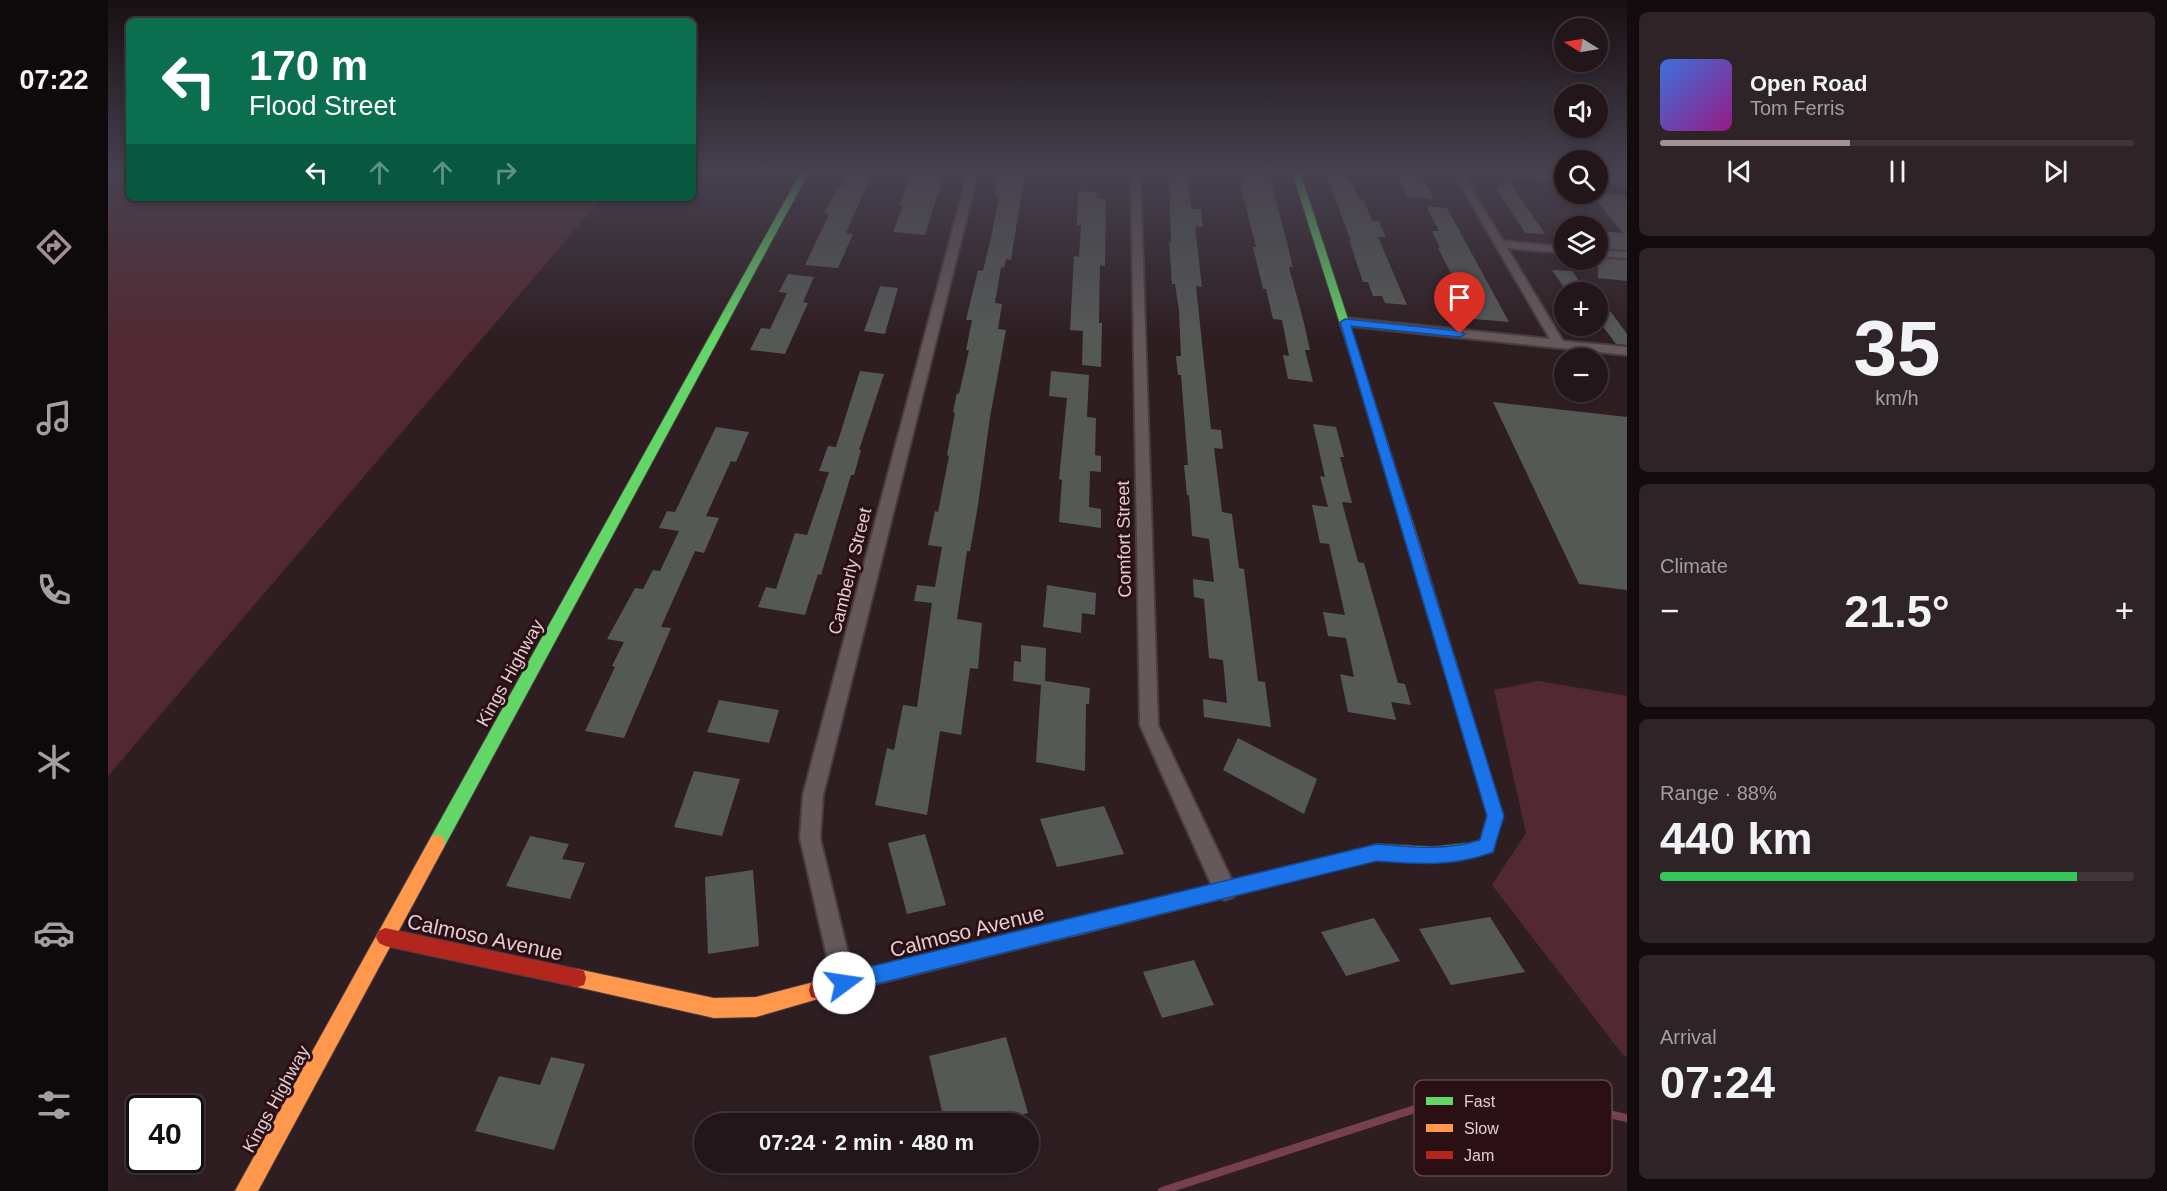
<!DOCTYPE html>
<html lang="en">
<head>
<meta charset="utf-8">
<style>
  body { margin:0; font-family:Helvetica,sans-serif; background:#2e2327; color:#f1f3f6; height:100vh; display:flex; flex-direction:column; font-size:22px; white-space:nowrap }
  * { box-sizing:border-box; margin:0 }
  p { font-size:20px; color:#a29fa2 }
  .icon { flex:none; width:33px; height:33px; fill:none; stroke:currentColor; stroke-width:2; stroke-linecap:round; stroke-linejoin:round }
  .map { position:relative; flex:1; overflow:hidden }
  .panel { display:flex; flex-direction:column; gap:12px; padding:12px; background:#130c0e; width:540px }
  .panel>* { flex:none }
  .top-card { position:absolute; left:18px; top:18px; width:570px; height:183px; border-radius:9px; box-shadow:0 3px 9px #0003,0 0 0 2px #3f3539; background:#0b6e4f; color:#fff; overflow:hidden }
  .needle { width:39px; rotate:281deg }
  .tools { position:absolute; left:1446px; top:18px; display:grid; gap:12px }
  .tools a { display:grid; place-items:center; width:54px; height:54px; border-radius:50%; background:#22161a; box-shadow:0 3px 9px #0003,0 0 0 2px #3f3539; font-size:30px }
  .speed { position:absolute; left:18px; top:1095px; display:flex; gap:12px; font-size:30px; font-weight:700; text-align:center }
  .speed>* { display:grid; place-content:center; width:78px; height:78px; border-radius:50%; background:#22161a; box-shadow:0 3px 9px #0003,0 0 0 2px #3f3539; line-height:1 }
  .speed .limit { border:3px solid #111; border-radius:9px; background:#fff; color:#111 }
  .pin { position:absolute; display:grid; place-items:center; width:51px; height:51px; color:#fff; margin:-62px -26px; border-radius:50% 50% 50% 0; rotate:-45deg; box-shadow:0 0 6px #0007 }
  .pin .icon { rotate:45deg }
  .me { position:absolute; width:66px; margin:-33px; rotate:76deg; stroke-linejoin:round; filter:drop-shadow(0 0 4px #0008) }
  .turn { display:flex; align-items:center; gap:21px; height:126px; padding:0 24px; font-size:27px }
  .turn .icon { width:78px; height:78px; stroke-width:2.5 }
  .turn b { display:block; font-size:42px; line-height:51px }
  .lanes { display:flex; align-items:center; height:57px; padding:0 24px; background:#0003; justify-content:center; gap:30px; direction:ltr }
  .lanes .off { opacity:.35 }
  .big { font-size:45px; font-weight:700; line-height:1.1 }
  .panel .widget { flex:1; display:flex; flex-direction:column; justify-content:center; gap:9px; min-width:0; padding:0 21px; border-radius:9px; background:#2e2327 }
  .panel .dial { align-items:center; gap:0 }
  .dial b { font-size:78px; line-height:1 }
  .song { display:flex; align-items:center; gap:18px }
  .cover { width:72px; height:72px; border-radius:9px; background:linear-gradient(135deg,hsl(220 70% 55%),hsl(310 70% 35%)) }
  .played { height:6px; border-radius:3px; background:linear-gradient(90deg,#a29093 40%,#3f3539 40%) }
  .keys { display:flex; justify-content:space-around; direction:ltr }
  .heat { display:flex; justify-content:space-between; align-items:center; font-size:33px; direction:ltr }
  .charge { height:9px; border-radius:4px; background:linear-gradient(90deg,#34c759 88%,#3f3539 0) }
  .trip { position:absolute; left:586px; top:1113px; width:345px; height:60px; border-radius:30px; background:#22161a; box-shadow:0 3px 9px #0003,0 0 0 2px #3f3539; font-weight:700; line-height:60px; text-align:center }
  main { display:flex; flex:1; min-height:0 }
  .menu { display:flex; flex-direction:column; width:108px; justify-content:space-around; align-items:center; background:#0e090a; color:#a29fa2 }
  .menu .icon { width:42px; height:42px }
  .menu .selected { color:#a29093 }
  .menu b { font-size:27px; color:#f1f3f6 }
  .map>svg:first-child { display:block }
  .green { fill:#522933 }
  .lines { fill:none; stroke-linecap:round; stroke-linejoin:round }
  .stream { stroke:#76414d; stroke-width:8 }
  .building { fill:#555956 }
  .street-casing { stroke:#4a3c3f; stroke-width:4 }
  .fast-casing { stroke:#4a3c3f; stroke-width:2 }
  .slow-casing { stroke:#4a3c3f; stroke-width:2 }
  .jam-casing { stroke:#4a3c3f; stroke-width:2 }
  .street { fill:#65595b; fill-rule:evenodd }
  .fast { fill:#63d668; fill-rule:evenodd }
  .slow { fill:#ff974d; fill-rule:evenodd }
  .jam { fill:#b3261e; fill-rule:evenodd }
  .route { fill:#1a73e8; stroke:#114b97; stroke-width:1.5 }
  .labels { text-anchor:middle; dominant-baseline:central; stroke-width:6; stroke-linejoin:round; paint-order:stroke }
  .street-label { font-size:18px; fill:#e1cdd0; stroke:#2a0f15 }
  .near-street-label { font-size:21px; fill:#e1cdd0; stroke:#2a0f15 }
  .key { fill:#2a0f15; stroke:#61484d; stroke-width:1.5 }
  .key-label { font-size:16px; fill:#e1cdd0 }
</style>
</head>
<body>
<main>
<nav class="menu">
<b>07:22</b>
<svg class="icon selected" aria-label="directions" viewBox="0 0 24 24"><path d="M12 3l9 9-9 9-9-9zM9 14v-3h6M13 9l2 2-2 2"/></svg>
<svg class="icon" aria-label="music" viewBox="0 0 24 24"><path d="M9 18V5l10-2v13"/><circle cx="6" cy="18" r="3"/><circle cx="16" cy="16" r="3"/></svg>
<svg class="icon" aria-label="phone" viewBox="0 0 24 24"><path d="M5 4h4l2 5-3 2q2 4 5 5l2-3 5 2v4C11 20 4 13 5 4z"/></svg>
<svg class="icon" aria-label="climate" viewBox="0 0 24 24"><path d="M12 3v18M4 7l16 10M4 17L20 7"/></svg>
<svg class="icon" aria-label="car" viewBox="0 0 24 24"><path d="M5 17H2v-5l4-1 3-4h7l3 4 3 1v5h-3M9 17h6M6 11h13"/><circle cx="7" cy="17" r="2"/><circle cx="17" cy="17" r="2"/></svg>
<svg class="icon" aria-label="filters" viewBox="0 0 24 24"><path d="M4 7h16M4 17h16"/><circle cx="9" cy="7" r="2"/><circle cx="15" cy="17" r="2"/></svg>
</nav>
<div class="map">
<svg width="1519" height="1191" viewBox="0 0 1519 1191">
  <rect width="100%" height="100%" fill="#2e1e22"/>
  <path class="green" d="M0 172H21V198H494L0 776Z
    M1430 681 1519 696V1056L1515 1055 1384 885 1418 833 1386 690Z"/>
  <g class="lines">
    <path class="stream" d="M1054 1191 1378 1086 1519 1118"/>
  </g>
  <path class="building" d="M741 172H765L738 233 745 234 730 268 697 265 721 214 716 213 730 187H733Z
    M804 172H837L817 235 785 232 795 206H791Z
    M891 172H917L903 260 898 259 896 268 893 267 887 303 894 304 890 329 898 330 882 417 870 505 862 551H859L849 619 874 623 870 669 862 668 853 735 832 731 819 815 767 805 779 748 786 750 795 705 809 707 824 603 806 601 809 585 827 587 834 547 820 545 827 511 830 512 841 456 839 455 847 413 845 412 849 393 851 394 861 350H858L864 320H858L870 270 875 271 884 233 891 197 886 196Z
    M1061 172H1078L1084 209H1093L1095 227 1087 226 1094 287 1088 286 1103 429 1113 430 1115 449 1106 448 1114 512 1124 514 1131 568 1136 569 1150 681 1157 682 1163 727 1096 717 1095 699 1119 703 1115 660 1101 658 1096 599 1086 597 1085 579 1106 582 1101 539 1084 536 1081 495H1079L1076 465H1080L1073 375H1070L1068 356H1073L1071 311 1067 284H1064L1061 241 1063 242Z
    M1132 172H1161L1185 267H1181L1196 323 1202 350H1197L1205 382 1180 379 1175 355 1181 356 1174 320 1165 319 1158 289H1155L1145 247H1148L1132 184H1135Z
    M1217 172H1235L1240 182H1244L1252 200H1256L1264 221H1271L1278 237H1270L1299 305 1277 303 1274 296H1265L1260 282H1255L1241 240 1243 241Z
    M1287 172H1311L1326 199 1300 197Z
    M1400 180 1437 234 1417 233 1388 188Z
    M970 191 989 192 988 198 998 199 997 266 992 265 991 323H994L993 367 974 365 975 331 962 330 966 256 971 257 973 225H969Z
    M1490 193 1515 195 1519 200V250L1490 248V231L1515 233 1483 194Z
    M1318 206 1339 208 1401 322 1366 319 1330 248H1332L1324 231H1331Z
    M1490 258 1519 260V281L1490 278Z
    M1444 270 1464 271 1479 292H1459Z
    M680 274 706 277 695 302 700 303 677 354 642 350 653 328 662 329 679 293 671 292Z
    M772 286 790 288 777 334 756 331Z
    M1490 311 1503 312 1519 334V345L1508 344 1490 320Z
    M752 371 776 374 751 450H753L746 475H743L713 575 710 574 697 615 650 607 658 587 668 589 687 533 699 535 721 472 711 471 720 446 728 447Z
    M943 371 981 375 979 417 988 418 987 455 993 456V472L982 471 981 507 993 509V528L951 522 954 480 951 479 959 398 941 396Z
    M1385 402 1519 417V590L1471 584Z
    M1205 424 1228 427 1236 457H1232L1244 503 1234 502 1250 562 1256 563 1290 683 1297 684 1303 705 1283 702 1288 720 1240 712 1232 674 1246 677 1238 638 1220 636 1215 612 1237 615 1221 544 1212 543 1204 505 1220 507 1212 476 1217 477Z
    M608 427 641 432 628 462 623 461 598 516 611 518 596 553 587 551 553 627 563 628 516 738 477 731 507 667 504 666 516 642 499 639 527 588 535 589 545 570 552 571 571 531 551 528 559 511 567 512Z
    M939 585 988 593 987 615 974 613 973 633 935 627Z
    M913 645 938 648 937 681 982 688 981 704H978L977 771 928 762 933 685 905 681 906 661 913 662Z
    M611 700 671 710 661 743 599 732Z
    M1130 738 1209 779 1196 814 1115 770Z
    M586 771 632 779 614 836 566 827Z
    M996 806 1016 854 949 867 932 819Z
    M817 834 838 905 799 914 780 843Z
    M422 836 461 844 454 859 477 863 462 899 398 886Z
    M645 870 651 946 600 954 597 877Z
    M1382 917 1417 972 1343 985 1311 929Z
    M1266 918 1292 961 1238 976 1213 932Z
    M1086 960 1106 1005 1054 1018 1035 972Z
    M898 1037 920 1113 882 1124H837L821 1056Z
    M443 1057 477 1064 446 1150 367 1131 391 1076 432 1085Z"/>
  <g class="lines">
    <g class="street-casing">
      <path id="street" d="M860 172H870L715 795 712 838 747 983 744 991 736 994 728 991 725 983 692 838 695 795Z
        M1023 172H1032L1050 725 1128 889 1125 897 1117 900 1109 897 1032 725Z
        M1345 172H1353L1395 241 1456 247V253L1399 248 1455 341 1519 347V355L1233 325V319L1237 318 1442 339Z
        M1386 172 1456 174V180L1391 175Z
        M1490 176 1519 179V185L1490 182Z
        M1490 250 1519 252V258L1490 256Z"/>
    </g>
    <g class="fast-casing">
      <path id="fast" d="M693 172H701L335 849 329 851 323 849 321 843 323 837Z
        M1184 172H1192L1254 362 1253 364H1245L1244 362Z
        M1360 843 1366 845 1369 851 1366 857 1325 863 1270 860 962 937 956 934 953 928 956 922 962 919 1270 844 1325 847Z"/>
    </g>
    <g class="slow-casing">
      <path id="slow" d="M1249 359 1254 362 1319 567 1312 572 1305 567 1244 362Z
        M329 835 335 837 337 843 335 849 150 1191H127L323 837Z
        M469 969 606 998 648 997 710 981 717 983 719 990 717 997 710 999 648 1017 606 1018 469 987 462 985 460 978 462 971Z"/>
    </g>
    <g class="jam-casing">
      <path id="jam" d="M1312 562 1319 567 1395 815 1385 852 1360 859 1354 857 1351 851 1354 845 1372 840 1379 815 1305 567Z
        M962 919 968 922 971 928 968 934 962 937 710 999 703 997 701 990 703 983 710 981Z
        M277 928 469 969 476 971 478 978 476 985 469 987 277 946 271 943 268 937 271 931Z"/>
    </g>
    <use href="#street" class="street"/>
    <use href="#fast" class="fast"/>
    <use href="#slow" class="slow"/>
    <use href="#jam" class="jam"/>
  </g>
  <linearGradient id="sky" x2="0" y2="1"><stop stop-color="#191013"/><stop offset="0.51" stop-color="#46414f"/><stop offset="1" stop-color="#46414f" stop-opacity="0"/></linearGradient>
  <rect width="1519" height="338" fill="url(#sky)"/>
  <path class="route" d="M1237 319 1352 331 1357 334 1352 337 1243 326 1396 816 1385 852C1347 867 1310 864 1269 861L736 992 729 989 727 983 729 976 736 973 1269 844C1305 847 1338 851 1372 840L1379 816 1232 322Z"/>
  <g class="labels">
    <g class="street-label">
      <text transform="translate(1016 539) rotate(-91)">Comfort Street</text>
      <text transform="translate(742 571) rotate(-76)">Camberly Street</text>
      <text transform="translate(402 673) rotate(-61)">Kings Highway</text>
      <text transform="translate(168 1099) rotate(-61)">Kings Highway</text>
    </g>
    <g class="near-street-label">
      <text transform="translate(859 931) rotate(-14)">Calmoso Avenue</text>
      <text transform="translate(377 937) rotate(12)">Calmoso Avenue</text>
    </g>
  </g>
  <rect x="1306" y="1080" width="198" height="96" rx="9" class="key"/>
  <rect x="1318" y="1097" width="27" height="8" fill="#63d668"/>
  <rect x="1318" y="1124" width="27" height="8" fill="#ff974d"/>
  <rect x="1318" y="1151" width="27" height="8" fill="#b3261e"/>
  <g class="key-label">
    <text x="1356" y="1107">Fast</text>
    <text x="1356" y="1134">Slow</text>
    <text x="1356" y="1161">Jam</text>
  </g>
</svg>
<div class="tools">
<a><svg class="needle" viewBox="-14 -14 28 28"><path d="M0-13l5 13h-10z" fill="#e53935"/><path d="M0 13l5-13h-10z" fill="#a29fa2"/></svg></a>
<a><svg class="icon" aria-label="sound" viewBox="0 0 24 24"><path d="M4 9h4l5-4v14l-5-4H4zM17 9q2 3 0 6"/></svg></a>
<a><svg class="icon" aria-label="search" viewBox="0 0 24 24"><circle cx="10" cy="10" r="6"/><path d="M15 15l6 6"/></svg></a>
<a><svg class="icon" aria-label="layers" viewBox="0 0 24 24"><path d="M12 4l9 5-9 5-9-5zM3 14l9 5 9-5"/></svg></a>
<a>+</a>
<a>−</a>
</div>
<div class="speed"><div class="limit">40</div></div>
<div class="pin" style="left:1352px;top:334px;background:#d93025"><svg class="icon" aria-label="arrive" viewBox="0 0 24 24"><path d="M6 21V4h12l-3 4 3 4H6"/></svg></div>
<svg class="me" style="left:736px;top:983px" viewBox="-20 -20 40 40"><circle r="19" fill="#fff"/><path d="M0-13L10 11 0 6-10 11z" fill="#1a73e8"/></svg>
<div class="trip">07:24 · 2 min · 480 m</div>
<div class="top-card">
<div class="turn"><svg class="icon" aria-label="left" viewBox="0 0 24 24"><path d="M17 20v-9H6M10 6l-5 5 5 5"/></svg><div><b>170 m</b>Flood Street</div></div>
<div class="lanes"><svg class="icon" aria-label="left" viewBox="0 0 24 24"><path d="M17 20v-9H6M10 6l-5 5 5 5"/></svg><svg class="icon off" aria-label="ahead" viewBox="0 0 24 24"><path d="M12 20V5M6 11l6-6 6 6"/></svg><svg class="icon off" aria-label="ahead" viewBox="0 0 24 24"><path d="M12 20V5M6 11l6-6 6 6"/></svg><svg class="icon off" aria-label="right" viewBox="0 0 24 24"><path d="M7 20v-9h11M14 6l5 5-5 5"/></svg></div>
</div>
</div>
<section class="panel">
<div class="widget">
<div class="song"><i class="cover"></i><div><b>Open Road</b><p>Tom Ferris</p></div></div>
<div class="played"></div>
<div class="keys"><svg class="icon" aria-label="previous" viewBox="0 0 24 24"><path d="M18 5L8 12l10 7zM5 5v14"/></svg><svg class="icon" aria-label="pause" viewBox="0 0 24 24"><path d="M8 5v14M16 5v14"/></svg><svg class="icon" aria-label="next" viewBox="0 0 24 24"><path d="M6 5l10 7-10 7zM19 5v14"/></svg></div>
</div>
<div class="widget dial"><b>35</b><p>km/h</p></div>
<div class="widget"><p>Climate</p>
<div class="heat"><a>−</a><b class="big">21.5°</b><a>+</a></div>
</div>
<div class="widget"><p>Range · 88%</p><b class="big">440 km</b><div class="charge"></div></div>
<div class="widget"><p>Arrival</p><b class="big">07:24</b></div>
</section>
</main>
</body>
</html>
